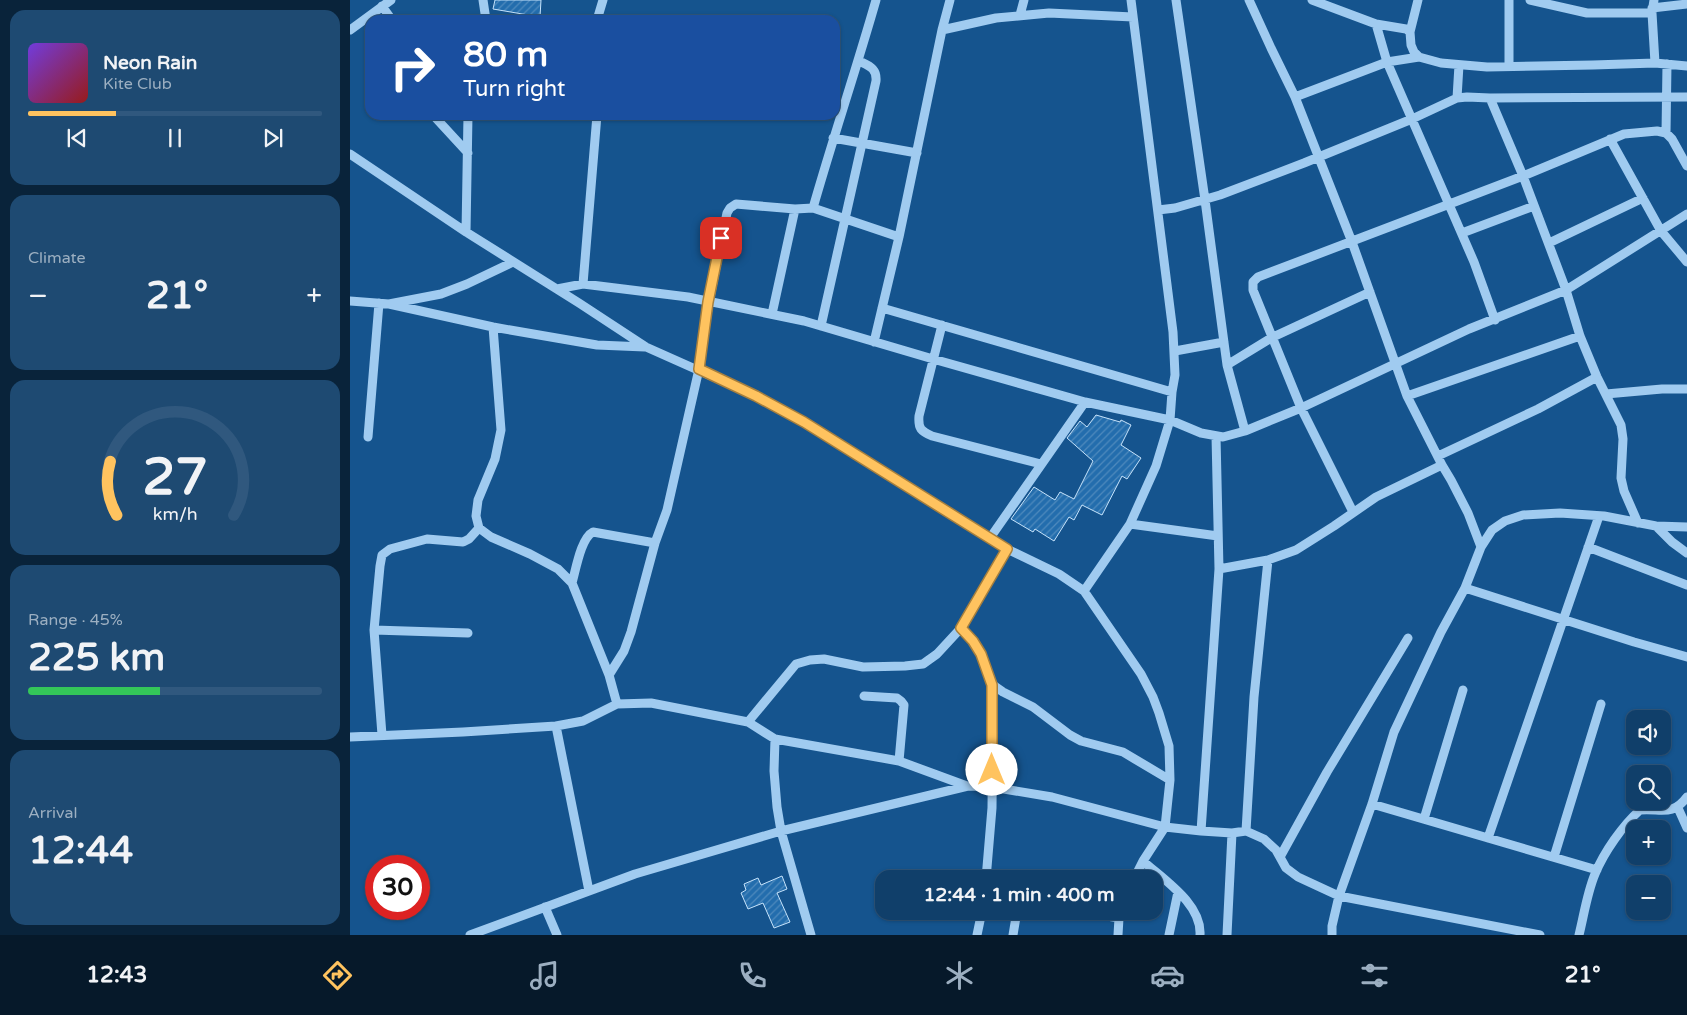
<!DOCTYPE html>
<html lang="en">
<head>
<meta charset="utf-8">
<style>
  body { margin:0; font-family:"Varela Round",sans-serif; background:#1e4a72; color:#f1f3f6; height:100vh; display:flex; flex-direction:column; font-size:19px; white-space:nowrap }
  * { box-sizing:border-box; margin:0 }
  p { font-size:16px; color:#9cafc1 }
  .icon { flex:none; width:28px; height:28px; fill:none; stroke:currentColor; stroke-width:2; stroke-linecap:round; stroke-linejoin:round }
  .map { position:relative; flex:1; overflow:hidden }
  .side { display:flex; flex-direction:column; gap:10px; padding:10px; background:#09233a; width:350px }
  .side>* { flex:none }
  .hud { position:absolute; left:15px; top:15px; width:475px; height:105px; border-radius:15px; box-shadow:0 1px 4px #0004,0 0 0 1px #30587e; background:#1a4fa0; color:#fff; overflow:hidden }
  .tools { position:absolute; left:1276px; top:710px; display:grid; gap:10px }
  .tools a { display:grid; place-items:center; width:45px; height:45px; border-radius:10px; background:#103f6a; box-shadow:0 1px 4px #0004,0 0 0 1px #30587e; font-size:25px }
  .speed { position:absolute; left:15px; top:855px; display:flex; gap:10px; font-size:25px; font-weight:700; text-align:center }
  .speed>* { display:grid; place-content:center; width:65px; height:65px; border-radius:50%; background:#103f6a; box-shadow:0 1px 4px #0004,0 0 0 1px #30587e; line-height:1 }
  .speed .limit { border:8px solid #d22; background:#fff; color:#111 }
  .pin { position:absolute; display:grid; place-items:center; width:42px; height:42px; color:#fff; margin:-21px; border-radius:10px; box-shadow:0 2px 8px #0006 }
  .me { position:absolute; width:55px; margin:-28px; rotate:0deg; stroke-linejoin:round; filter:drop-shadow(0 0 4px #0008) }
  .turn { display:flex; align-items:center; gap:18px; height:105px; padding:0 15px; font-size:22px }
  .turn .icon { width:65px; height:65px; stroke-width:2.5 }
  .turn b { display:block; font-size:35px; line-height:42px }
  .big { font-size:38px; font-weight:800; line-height:1.1 }
  .side .widget { flex:1; display:flex; flex-direction:column; justify-content:center; gap:8px; min-width:0; padding:0 18px; border-radius:15px; background:#1e4a72 }
  .side .dial { align-items:center; gap:0 }
  .dial svg { height:130px; overflow:visible; fill:none; stroke:#30587e; stroke-width:7; stroke-linecap:round; text-anchor:middle }
  .dial text { fill:#f1f3f6; stroke:none }
  .song { display:flex; align-items:center; gap:15px }
  .cover { width:60px; height:60px; border-radius:8px; background:linear-gradient(135deg,hsl(260 70% 55%),hsl(0 70% 35%)) }
  .played { height:5px; border-radius:2px; background:linear-gradient(90deg,#ffc35f 30%,#30587e 30%) }
  .keys { display:flex; justify-content:space-around; direction:ltr }
  .heat { display:flex; justify-content:space-between; align-items:center; font-size:28px; direction:ltr }
  .charge { height:8px; border-radius:4px; background:linear-gradient(90deg,#34c759 45%,#30587e 0) }
  .trip { position:absolute; left:525px; top:870px; width:288px; height:50px; border-radius:15px; background:#103f6a; box-shadow:0 1px 4px #0004,0 0 0 1px #30587e; font-weight:800; line-height:50px; text-align:center }
  .menu { display:flex; height:80px; justify-content:space-around; align-items:center; background:#06192a; color:#9cafc1 }
  .menu .icon { width:35px; height:35px }
  .menu .selected { color:#ffc35f }
  .menu b { font-size:22px; color:#f1f3f6 }
  main { display:flex; flex:1; min-height:0 }
  .map>svg:first-child { display:block }
  .building { fill:url(#building-hatch); stroke:#c6e3fb }
  .lines { fill:none; stroke-linecap:round; stroke-linejoin:round }
  .minor { stroke:#a0cbf0; stroke-width:9 }
  .route-casing { stroke:#a67f3e; stroke-width:12 }
  .route { stroke:#ffc35f; stroke-width:9 }
</style>
</head>
<body>
<main>
<section class="side">
<div class="widget">
<div class="song"><i class="cover"></i><div><b>Neon Rain</b><p>Kite Club</p></div></div>
<div class="played"></div>
<div class="keys"><svg class="icon" aria-label="previous" viewBox="0 0 24 24"><path d="M18 5L8 12l10 7zM5 5v14"/></svg><svg class="icon" aria-label="pause" viewBox="0 0 24 24"><path d="M8 5v14M16 5v14"/></svg><svg class="icon" aria-label="next" viewBox="0 0 24 24"><path d="M6 5l10 7-10 7zM19 5v14"/></svg></div>
</div>
<div class="widget"><p>Climate</p>
<div class="heat"><a>−</a><b class="big">21°</b><a>+</a></div>
</div>
<div class="widget dial"><svg viewBox="0 0 100 80">
<path d="M14 69A42 42 0 1 1 86 69"/>
<path d="M14 69A42 42 0 0 1 10 36" stroke="#ffc35f"/>
<text x="50" y="56" font-size="32" font-weight="700">27</text>
<text x="50" y="72" font-size="11">km/h</text>
</svg></div>
<div class="widget"><p>Range · 45%</p><b class="big">225 km</b><div class="charge"></div></div>
<div class="widget"><p>Arrival</p><b class="big">12:44</b></div>
</section>
<div class="map">
<svg width="1337" height="935" viewBox="0 0 1337 935">
  <defs>
    <pattern id="building-hatch" width="6" height="6" patternUnits="userSpaceOnUse" patternTransform="scale(1.25)"><rect width="6" height="6" fill="#236dad"/><path d="M-1 1l2-2M0 6l6-6M5 7l2-2" fill="none" stroke="#4f8abd"/></pattern>
  </defs>
  <rect width="100%" height="100%" fill="#15548e"/>
  <path class="building" d="M145 0H191L190 17 143 9Z
    M746 415 770 422 771 420 781 425 771 445 791 458 777 479 772 476 752 515 732 505 724 520 719 517 704 541 685 529 683 532 661 519 684 487 705 500 710 492 724 499 743 461 717 438 730 421 737 427Z
    M432 876 437 889 427 893 440 922 424 928 413 903 398 909 391 893 396 890 394 884 408 878 411 885Z"/>
  <g class="lines">
    <path class="minor" d="M133 0 136 20
      M826 0 855 200 877 365 895 431
      M899 0 921 48 945 97 1002 242 1057 396 1092 465 1101 480 1118 513 1131 547
      M962 0 1026 24 1056 29 1060 32 1061 45 1064 52 1069 57 1091 63 1137 67 1243 65 1305 63 1337 66
      M1159 0V66
      M1180 0 1237 13H1302L1304 0
      M32 6 42 20
      M1302 8 1337 4
      M1302 13 1305 63
      M670 15 674 0
      M247 20 253 0
      M1026 24 1037 62 1124 262 1145 320
      M0 30 41 0
      M592 30 646 18 699 13 783 17
      M1060 32 1068 0
      M945 97 1037 62 1069 57
      M1107 98 1109 65
      M1140 98 1173 176 1216 290 1230 336 1247 377 1271 425 1273 439 1271 478 1274 491 1288 523
      M83 115 118 153
      M1316 133 1317 64
      M483 138 567 153
      M1260 139 1311 231 1337 262
      M0 154 116 232 229 303 296 347 406 396 454 422 657 549 709 574 734 591 791 674 803 697 809 713 819 746 820 780 815 827 793 861 784 879
      M463 208C483 138 506 70 526 0
      M808 210 825 208 870 195 954 163 1062 119 1107 98 1117 97 1140 98 1337 97
      M116 232 118 115
      M1112 233 1184 206
      M1199 243 1293 198
      M233 284 247 115
      M207 289 233 284 338 297 454 321 583 359 735 402 820 420 851 433 873 437 895 431 951 408 1119 329 1216 290 1337 214
      M0 301 39 304 91 294 117 284 163 262
      M39 304 143 327 247 345 295 347
      M532 308 822 392
      M422 314 445 209
      M592 325 569 416C568 429 571 431 582 436L691 464
      M471 326 526 81C527 68 519 66 509 61
      M143 327 151 430 145 459 128 500 126 516 129 528 141 537 180 554 208 569 222 583 259 675 267 704
      M524 342 549 237 592 30 600 0
      M825 351 874 342
      M877 365 921 338 1020 292
      M1256 394 1312 389H1337
      M1057 396 1230 336
      M18 437 29 303
      M1088 456 1188 409 1247 377
      M1003 512 951 408 903 290V282L908 277 1173 176 1274 134 1307 131 1316 133 1322 139 1337 166
      M780 524 868 536
      M1306 526 1322 542 1337 553
      M640 538 735 402
      M1238 547 1337 585
      M869 569 918 560 946 550 984 526 1026 497 1092 465
      M222 583C226 569 231 538 243 532L305 543
      M1115 588 1284 642 1337 657
      M734 591 780 524 806 466 820 420 822 392 825 375 823 332 781 0
      M611 628 623 641 631 654 643 685 653 692 683 707 720 735 731 741 773 752 820 780
      M24 630 118 633
      M259 675 274 651 281 632 305 543 317 510 349 369 359 302 377 213 380 208 386 204 445 209 463 208 549 237
      M514 696 547 698 551 701 554 705 549 761
      M398 722 446 664 460 660 474 659 513 667 555 666 573 664 587 654 611 628 657 549
      M206 726 239 891
      M32 735 24 630 30 566 32 555 40 549 77 539 113 542 119 539 129 528
      M0 737 113 732 206 726 233 721 267 704 301 703 398 722 425 739 549 761 617 786
      M425 739 424 771 427 807 431 831 461 935
      M1022 804 1247 870
      M1328 808 1337 828
      M1074 819 1113 690
      M851 831 869 569 866 436
      M896 831 904 697 918 560
      M1138 838 1249 516
      M930 857 977 772 1058 638
      M1204 857 1251 704
      M793 861C814 880 852 904 850 935
      M636 879 642 808 643 685
      M195 907 207 935
      M728 911 769 918
      M120 935 285 874 431 831 618 786 642 787 702 797 815 827 851 831 882 833 896 831 914 839 926 850 936 868 948 877 989 896 1190 935
      M627 935 632 911
      M663 935 667 911
      M768 935 769 918 771 911
      M819 935 828 892
      M877 935 882 833
      M982 935V926L989 896 1022 804 1044 732 1091 632 1115 588 1131 547 1142 530 1155 521 1173 515 1210 513 1254 516 1306 526 1337 527
      M1229 935C1234 915 1237 893 1245 874 1254 852 1273 825 1290 810 1311 808 1322 817 1337 797"/>
  </g>
  <g class="lines">
    <g class="route-casing">
      <path id="route" d="M371 238 358 302 349 369 406 396 454 422 657 549 611 628 623 641 631 654 642 685V770"/>
    </g>
    <use href="#route" class="route"/>
  </g>
</svg>
<div class="tools">
<a><svg class="icon" aria-label="sound" viewBox="0 0 24 24"><path d="M4 9h4l5-4v14l-5-4H4zM17 9q2 3 0 6"/></svg></a>
<a><svg class="icon" aria-label="search" viewBox="0 0 24 24"><circle cx="10" cy="10" r="6"/><path d="M15 15l6 6"/></svg></a>
<a>+</a>
<a>−</a>
</div>
<div class="speed"><div class="limit">30</div></div>
<div class="pin" style="left:371px;top:238px;background:#d93025"><svg class="icon" aria-label="arrive" viewBox="0 0 24 24"><path d="M6 21V4h12l-3 4 3 4H6"/></svg></div>
<svg class="me" style="left:642px;top:770px" viewBox="-20 -20 40 40"><circle r="19" fill="#fff"/><path d="M0-13L10 11 0 6-10 11z" fill="#ffc35f"/></svg>
<div class="trip">12:44 · 1 min · 400 m</div>
<div class="hud">
<div class="turn"><svg class="icon" aria-label="right" viewBox="0 0 24 24"><path d="M7 20v-9h11M14 6l5 5-5 5"/></svg><div><b>80 m</b>Turn right</div></div>
</div>
</div>
</main>
<nav class="menu">
<b>12:43</b>
<svg class="icon selected" aria-label="directions" viewBox="0 0 24 24"><path d="M12 3l9 9-9 9-9-9zM9 14v-3h6M13 9l2 2-2 2"/></svg>
<svg class="icon" aria-label="music" viewBox="0 0 24 24"><path d="M9 18V5l10-2v13"/><circle cx="6" cy="18" r="3"/><circle cx="16" cy="16" r="3"/></svg>
<svg class="icon" aria-label="phone" viewBox="0 0 24 24"><path d="M5 4h4l2 5-3 2q2 4 5 5l2-3 5 2v4C11 20 4 13 5 4z"/></svg>
<svg class="icon" aria-label="climate" viewBox="0 0 24 24"><path d="M12 3v18M4 7l16 10M4 17L20 7"/></svg>
<svg class="icon" aria-label="car" viewBox="0 0 24 24"><path d="M5 17H2v-5l4-1 3-4h7l3 4 3 1v5h-3M9 17h6M6 11h13"/><circle cx="7" cy="17" r="2"/><circle cx="17" cy="17" r="2"/></svg>
<svg class="icon" aria-label="filters" viewBox="0 0 24 24"><path d="M4 7h16M4 17h16"/><circle cx="9" cy="7" r="2"/><circle cx="15" cy="17" r="2"/></svg>
<b>21°</b>
</nav>
</body>
</html>
